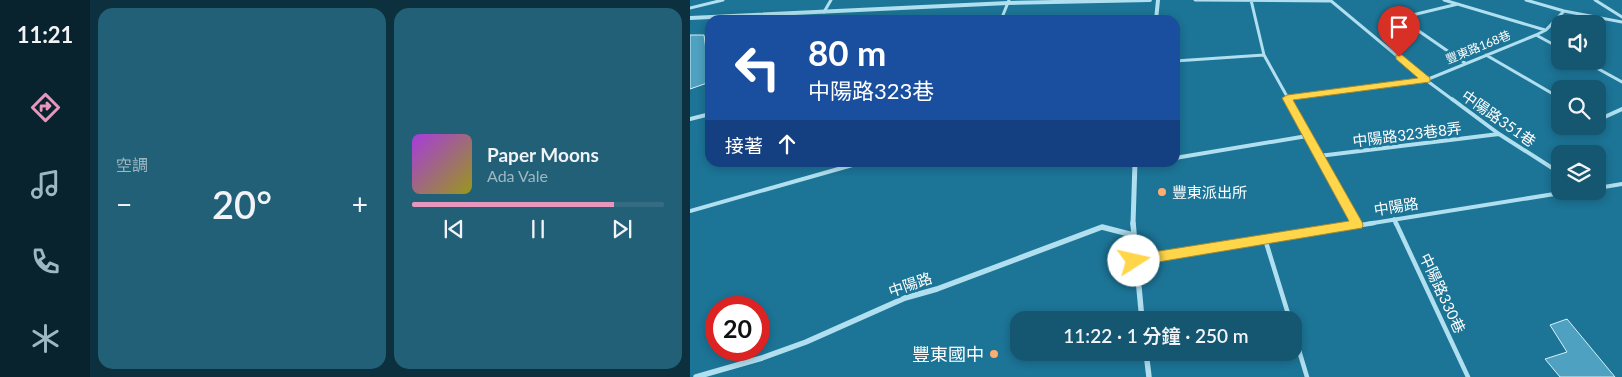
<!DOCTYPE html>
<html lang="zh-TW">
<head>
<meta charset="utf-8">
<style>
  body { margin:0; font-family:Lato,"Noto Sans TC",sans-serif; background:#226078; color:#f1f3f6; height:100vh; display:flex; flex-direction:column; font-size:19px; white-space:nowrap }
  * { box-sizing:border-box; margin:0 }
  p { font-size:16px; color:#9db8c3 }
  .icon { flex:none; width:28px; height:28px; fill:none; stroke:currentColor; stroke-width:2; stroke-linecap:round; stroke-linejoin:round }
  .map { position:relative; flex:1; overflow:hidden }
  .panel { display:flex; flex-direction:column; gap:8px; padding:8px; background:#0c303e; width:600px }
  .panel>* { flex:none }
  .hud { position:absolute; left:15px; top:15px; width:475px; height:152px; border-radius:15px; box-shadow:0 2px 8px #0003; background:#1a4fa0; color:#fff; overflow:hidden }
  .controls { position:absolute; left:861px; top:15px; display:grid; gap:10px }
  .controls a { display:grid; place-items:center; width:55px; height:55px; border-radius:10px; background:#155770; box-shadow:0 2px 8px #0003; font-size:25px }
  .speed { position:absolute; left:15px; top:296px; display:flex; gap:10px; font-size:25px; font-weight:700; text-align:center }
  .speed>* { display:grid; place-content:center; width:65px; height:65px; border-radius:50%; background:#155770; box-shadow:0 2px 8px #0003; line-height:1 }
  .speed .limit { border:8px solid #d22; background:#fff; color:#111 }
  .pin { position:absolute; display:grid; place-items:center; width:42px; height:42px; color:#fff; margin:-51px -21px; border-radius:50% 50% 50% 0; rotate:-45deg; box-shadow:0 0 5px #0007 }
  .pin .icon { rotate:45deg }
  .me { position:absolute; width:55px; margin:-28px; rotate:80deg; stroke-linejoin:round; filter:drop-shadow(0 0 4px #0008) }
  .turn { display:flex; align-items:center; gap:18px; height:105px; padding:0 20px; font-size:22px }
  .turn .icon { width:65px; height:65px; stroke-width:2.5 }
  .turn b { display:block; font-size:35px; line-height:42px }
  .then { display:flex; align-items:center; height:48px; padding:0 20px; background:#0003; gap:10px; font-size:19px }
  .big { font-size:38px; font-weight:600; line-height:1.1 }
  .panel .tile { flex:1; display:flex; flex-direction:column; justify-content:center; gap:8px; min-width:0; padding:0 18px; border-radius:15px; background:#226078 }
  .song { display:flex; align-items:center; gap:15px }
  .cover { width:60px; height:60px; border-radius:8px; background:linear-gradient(135deg,hsl(280 70% 55%),hsl(60 70% 35%)) }
  .played { height:5px; border-radius:2px; background:linear-gradient(90deg,#e797bd 80%,#346d83 80%) }
  .keys { display:flex; justify-content:space-around; direction:ltr }
  .heat { display:flex; justify-content:space-between; align-items:center; font-size:28px; direction:ltr }
  .panel .tiles { flex:1; display:grid; gap:8px; grid-template-columns:repeat(2,1fr) }
  .trip { position:absolute; left:320px; top:311px; width:292px; height:50px; border-radius:15px; background:#155770; box-shadow:0 2px 8px #0003; font-weight:600; line-height:50px; text-align:center }
  main { display:flex; flex:1; min-height:0 }
  .tab-bar { display:flex; flex-direction:column; width:90px; justify-content:space-around; align-items:center; background:#08232d; color:#9db8c3 }
  .tab-bar .icon { width:35px; height:35px }
  .tab-bar .current { color:#e797bd }
  .tab-bar b { font-size:22px; color:#f1f3f6 }
  .map>svg:first-child { display:block }
  .building { fill:#4ea1c0; stroke:#d7f1fb }
  .lines { fill:none; stroke-linecap:round; stroke-linejoin:round }
  .service-far2 { stroke:#b0dfef; stroke-width:3 }
  .service-far1 { stroke:#b0dfef; stroke-width:4 }
  .service { stroke:#b0dfef; stroke-width:4.5 }
  .minor-far2 { stroke:#b0dfef; stroke-width:4 }
  .minor-far1 { stroke:#b0dfef; stroke-width:5 }
  .minor { stroke:#b0dfef; stroke-width:5.5 }
  .route { fill:#ffd54a; stroke:#a68a30 }
  .poi-dot { fill:#ffac6f; stroke:#1c7496; stroke-width:2 }
  .labels { text-anchor:middle; dominant-baseline:central; stroke-width:5; stroke-linejoin:round; paint-order:stroke }
  .far-street-label { font-size:12px; fill:#fff; stroke:#1c7496 }
  .street-label { font-size:15px; fill:#fff; stroke:#1c7496 }
  .poi-label { font-size:15px; fill:#fff; stroke:#1c7496; text-anchor:start }
  .near-poi-label { font-size:18px; fill:#fff; stroke:#1c7496; text-anchor:end }
</style>
</head>
<body>
<main>
<nav class="tab-bar">
<b>11:21</b>
<svg class="icon current" aria-label="directions" viewBox="0 0 24 24"><path d="M12 3l9 9-9 9-9-9zM9 14v-3h6M13 9l2 2-2 2"/></svg>
<svg class="icon" aria-label="music" viewBox="0 0 24 24"><path d="M9 18V5l10-2v13"/><circle cx="6" cy="18" r="3"/><circle cx="16" cy="16" r="3"/></svg>
<svg class="icon" aria-label="phone" viewBox="0 0 24 24"><path d="M5 4h4l2 5-3 2q2 4 5 5l2-3 5 2v4C11 20 4 13 5 4z"/></svg>
<svg class="icon" aria-label="climate" viewBox="0 0 24 24"><path d="M12 3v18M4 7l16 10M4 17L20 7"/></svg>
</nav>
<section class="panel">
<div class="tiles">
<div class="tile"><p>空調</p>
<div class="heat"><a>−</a><b class="big">20°</b><a>+</a></div>
</div>
<div class="tile">
<div class="song"><i class="cover"></i><div><b>Paper Moons</b><p>Ada Vale</p></div></div>
<div class="played"></div>
<div class="keys"><svg class="icon" aria-label="previous" viewBox="0 0 24 24"><path d="M18 5L8 12l10 7zM5 5v14"/></svg><svg class="icon" aria-label="pause" viewBox="0 0 24 24"><path d="M8 5v14M16 5v14"/></svg><svg class="icon" aria-label="next" viewBox="0 0 24 24"><path d="M6 5l10 7-10 7zM19 5v14"/></svg></div>
</div>
</div>
</section>
<div class="map">
<svg width="932" height="377" viewBox="0 0 932 377">
  <rect width="100%" height="100%" fill="#1c7496"/>
  <path class="building" d="M0 35H14L20 79V82L0 89Z
    M877 319 925 377H870L855 359 877 352 860 325Z"/>
  <g class="lines">
    <path class="service-far2" d="M505 0 640 1
      M561 0 574 55 599 100
      M640 0 736 80 763 100
      M754 0 855 30
      M836 0 874 11 932 22
      M905 0 932 17
      M768 4 710 18 775 63
      M0 8 33 0
      M134 12 141 0
      M311 20 319 0
      M846 35 870 48
      M796 55 870 98
      M485 61 574 55
      M894 61 932 82
      M597 98 736 80 846 35 856 30 874 11"/>
    <path class="service-far1" d="M598 99 666 224
      M762 99 809 134 870 173
      M0 119 20 114
      M908 120 932 109
      M629 156 809 134
      M485 158 617 136
      M908 188 932 184
      M0 211 173 162
      M704 219 706 224
      M677 224 883 191"/>
    <path class="service" d="M666 223 667 225
      M706 223 778 377
      M575 239 600 320
      M444 261 684 223
      M604 334 617 377"/>
    <path class="minor-far2" d="M0 18 318 3 460 0
      M466 20 468 0"/>
    <path class="minor-far1" d="M443 224 445 162"/>
    <path class="minor" d="M443 223 452 320
      M456 352 459 377
      M6 377 72 358 116 342 215 298 247 289 412 227 443 235"/>
  </g>
  <path class="route" d="M706 55H712L740 78V82L603 100 672 222 673 225 672 228 444 266 440 265 438 261 440 257 444 255 659 221 592 98 597 95 728 78 706 59Z"/>
  <g class="poi-dot">
    <circle cx="472" cy="192" r="5"/>
    <circle cx="304" cy="354" r="5"/>
  </g>
  <g class="labels">
    <g class="far-street-label">
      <text transform="translate(788 47) rotate(-22)">豐東路168巷</text>
    </g>
    <g class="street-label">
      <text transform="translate(809 118) rotate(35)">中陽路351巷</text>
      <text transform="translate(717 134) rotate(-7)">中陽路323巷8弄</text>
      <text transform="translate(706 206) rotate(-9)">中陽路</text>
      <text transform="translate(220 284) rotate(-19)">中陽路</text>
      <text transform="translate(753 293) rotate(65)">中陽路330巷</text>
    </g>
    <g class="poi-label">
      <text x="482" y="192">豐東派出所</text>
    </g>
    <g class="near-poi-label">
      <text x="294" y="354">豐東國中</text>
    </g>
  </g>
</svg>
<div class="controls">
<a><svg class="icon" aria-label="sound" viewBox="0 0 24 24"><path d="M4 9h4l5-4v14l-5-4H4zM17 9q2 3 0 6"/></svg></a>
<a><svg class="icon" aria-label="search" viewBox="0 0 24 24"><circle cx="10" cy="10" r="6"/><path d="M15 15l6 6"/></svg></a>
<a><svg class="icon" aria-label="layers" viewBox="0 0 24 24"><path d="M12 4l9 5-9 5-9-5zM3 14l9 5 9-5"/></svg></a>
</div>
<div class="speed"><div class="limit">20</div></div>
<div class="pin" style="left:709px;top:57px;background:#d93025"><svg class="icon" aria-label="arrive" viewBox="0 0 24 24"><path d="M6 21V4h12l-3 4 3 4H6"/></svg></div>
<svg class="me" style="left:444px;top:261px" viewBox="-20 -20 40 40"><circle r="19" fill="#fff"/><path d="M0-13L10 11 0 6-10 11z" fill="#ffd54a"/></svg>
<div class="trip">11:22 · 1 分鐘 · 250 m</div>
<div class="hud">
<div class="turn"><svg class="icon" aria-label="left" viewBox="0 0 24 24"><path d="M17 20v-9H6M10 6l-5 5 5 5"/></svg><div><b>80 m</b>中陽路323巷</div></div>
<div class="then">接著<svg class="icon" aria-label="ahead" viewBox="0 0 24 24"><path d="M12 20V5M6 11l6-6 6 6"/></svg></div>
</div>
</div>
</main>
</body>
</html>
